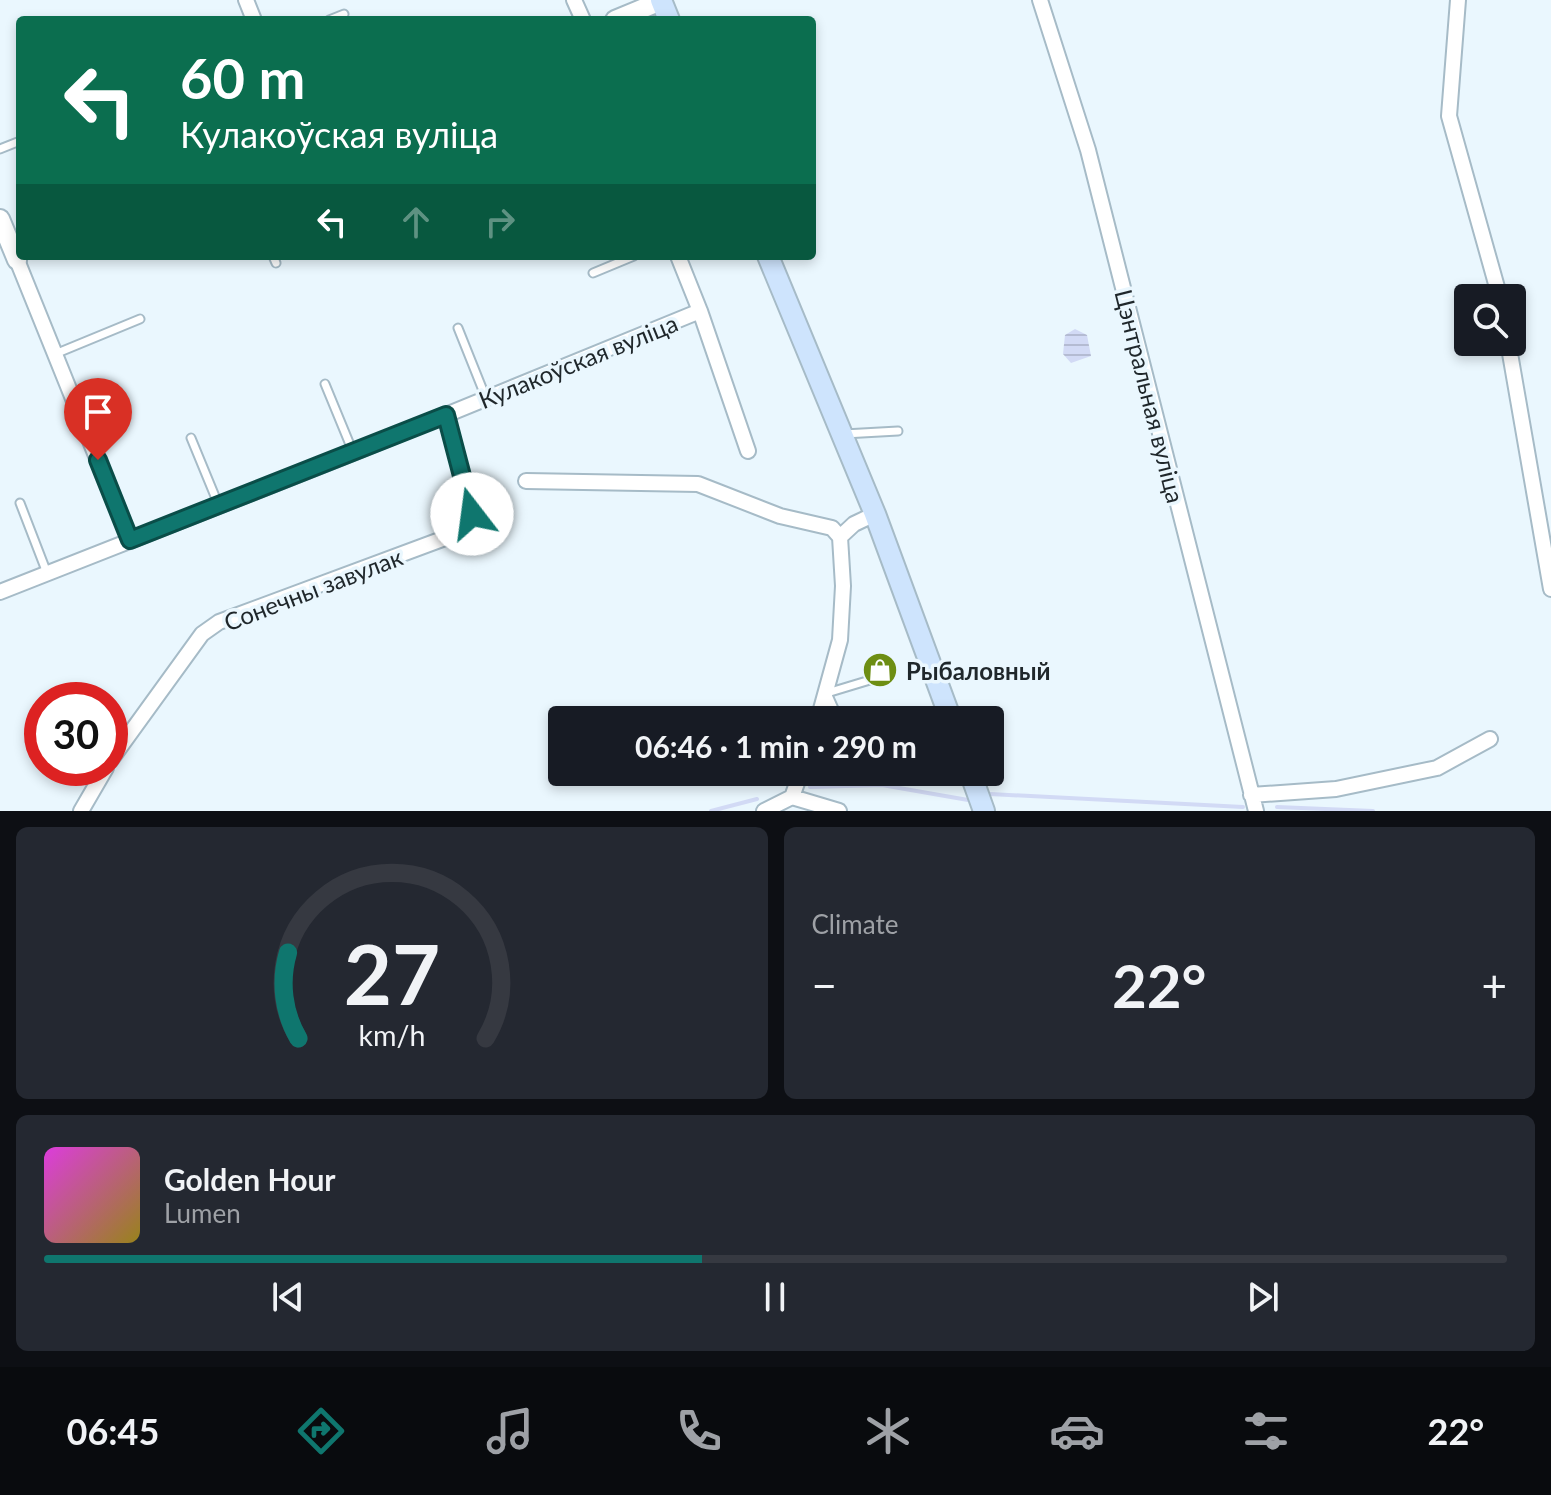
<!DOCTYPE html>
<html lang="en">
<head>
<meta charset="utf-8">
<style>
  body { margin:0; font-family:Lato,sans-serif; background:#242831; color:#f1f3f6; height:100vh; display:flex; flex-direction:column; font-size:30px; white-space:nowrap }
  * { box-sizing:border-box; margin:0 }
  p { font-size:26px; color:#9ea1a6 }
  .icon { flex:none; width:44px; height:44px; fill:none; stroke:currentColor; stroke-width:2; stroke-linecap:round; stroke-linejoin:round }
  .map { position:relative; height:811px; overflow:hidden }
  .drawer { display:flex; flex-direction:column; gap:16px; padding:16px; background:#0d0f14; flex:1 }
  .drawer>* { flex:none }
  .hud { position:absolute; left:16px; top:16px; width:800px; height:244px; border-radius:8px; box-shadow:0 4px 12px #0003; background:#0b6e4f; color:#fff; overflow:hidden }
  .controls { position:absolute; left:1454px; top:284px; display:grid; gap:16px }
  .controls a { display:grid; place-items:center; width:72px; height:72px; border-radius:8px; background:#171b24; box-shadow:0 4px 12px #0003; font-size:40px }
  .speed { position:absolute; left:24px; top:682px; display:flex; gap:16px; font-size:40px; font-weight:700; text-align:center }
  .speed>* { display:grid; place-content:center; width:104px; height:104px; border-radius:50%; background:#171b24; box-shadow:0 4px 12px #0003; line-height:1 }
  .speed .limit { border:12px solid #d22; background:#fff; color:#111 }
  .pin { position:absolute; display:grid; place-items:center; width:68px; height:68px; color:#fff; margin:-82px -34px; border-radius:50% 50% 50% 0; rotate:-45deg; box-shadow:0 0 8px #0007 }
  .pin .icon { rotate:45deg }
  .me { position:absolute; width:88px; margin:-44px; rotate:345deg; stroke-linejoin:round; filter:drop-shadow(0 0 6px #0008) }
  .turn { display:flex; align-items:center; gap:28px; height:168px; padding:0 32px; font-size:36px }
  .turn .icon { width:104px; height:104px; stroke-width:2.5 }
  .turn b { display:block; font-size:56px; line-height:68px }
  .lanes { display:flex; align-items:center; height:76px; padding:0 32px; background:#0003; justify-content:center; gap:40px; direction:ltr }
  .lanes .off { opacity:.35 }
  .big { font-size:60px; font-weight:700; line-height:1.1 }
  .drawer .tile { flex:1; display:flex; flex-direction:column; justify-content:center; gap:12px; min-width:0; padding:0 28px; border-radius:12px; background:#242831 }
  .drawer .dial { align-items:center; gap:0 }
  .dial svg { height:208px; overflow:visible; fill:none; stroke:#363941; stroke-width:7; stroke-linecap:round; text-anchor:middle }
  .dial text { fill:#f1f3f6; stroke:none }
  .song { display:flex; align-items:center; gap:24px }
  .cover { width:96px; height:96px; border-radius:12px; background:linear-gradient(135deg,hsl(300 70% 55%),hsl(50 70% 35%)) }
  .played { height:8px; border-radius:4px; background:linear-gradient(90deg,#0f766e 45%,#363941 45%) }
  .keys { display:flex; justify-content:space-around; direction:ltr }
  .heat { display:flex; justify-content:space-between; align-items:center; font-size:44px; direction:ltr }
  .drawer .tiles { flex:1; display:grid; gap:16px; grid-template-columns:1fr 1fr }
  .tile:last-child { grid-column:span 2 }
  .trip { position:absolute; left:548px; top:706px; width:456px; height:80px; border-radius:8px; background:#171b24; box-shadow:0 4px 12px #0003; font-weight:700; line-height:80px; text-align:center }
  .menu { display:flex; height:128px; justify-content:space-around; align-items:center; background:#090b0e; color:#9ea1a6 }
  .menu .icon { width:56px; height:56px }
  .menu .current { color:#0f766e }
  .menu b { font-size:36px; color:#f1f3f6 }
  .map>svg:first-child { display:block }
  .water { fill:url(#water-rules) }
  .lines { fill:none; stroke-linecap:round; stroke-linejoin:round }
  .stream { stroke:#d2daf5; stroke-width:4 }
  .service-casing { stroke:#a6bbc7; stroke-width:11 }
  .minor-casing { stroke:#a6bbc7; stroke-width:18 }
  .tertiary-casing { stroke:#a6bbc7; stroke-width:22 }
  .secondary-casing { stroke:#a6bbc7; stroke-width:24 }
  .service { stroke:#fff; stroke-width:7 }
  .minor { stroke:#fff; stroke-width:14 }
  .tertiary { stroke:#fff; stroke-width:18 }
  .secondary { stroke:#cee4fd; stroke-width:20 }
  .route-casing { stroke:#0a4d48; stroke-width:20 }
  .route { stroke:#0f766e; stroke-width:14 }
  .labels { text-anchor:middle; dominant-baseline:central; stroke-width:7; stroke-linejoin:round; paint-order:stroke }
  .street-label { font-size:24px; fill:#1f272b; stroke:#eaf7fe }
  .poi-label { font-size:24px; font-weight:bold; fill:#1f272b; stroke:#eaf7fe; text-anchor:start }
</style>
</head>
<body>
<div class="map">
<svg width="1551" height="811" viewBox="0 0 1551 811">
  <defs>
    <pattern id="water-rules" width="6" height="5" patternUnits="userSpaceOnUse" patternTransform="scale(2)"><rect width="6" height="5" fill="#d2daf5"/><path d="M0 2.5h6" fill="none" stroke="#b4bbd2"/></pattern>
  </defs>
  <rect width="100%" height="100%" fill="#eaf7fe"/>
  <path class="water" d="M1075 329 1087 335 1091 356 1071 363 1063 354 1065 335Z"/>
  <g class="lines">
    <path class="stream" d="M810 787 882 785 968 800
      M990 794 1243 807
      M1277 807 1373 811
      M711 811 757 799"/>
    <g class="service-casing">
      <path id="service" d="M329 20 344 14
        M0 149 20 141
        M273 256 276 263
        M593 273 634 256
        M458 328 486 398
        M55 354 140 319
        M325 384 353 452
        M844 434 898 431
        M191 438 219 506
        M20 503 47 573
        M839 720 827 693 870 680"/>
    </g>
    <g class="minor-casing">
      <path id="minor" d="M246 0 254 20
        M574 0 583 20
        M1040 0 1088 150 1256 811
        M1458 0 1449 116 1500 298
        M678 256 700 311 748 451
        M17 260 130 540
        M1508 342 1551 589
        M526 481 698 484 780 516 832 528 840 537 843 586 840 640 818 720
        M840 537 854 524 875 514
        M0 592 353 453 700 311
        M110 761 202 634 219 622 464 531 472 514 446 415
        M1251 795 1336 789 1437 768 1490 739
        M792 797 801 772
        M81 811 106 768
        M764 811 792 797 839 811"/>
    </g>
    <g class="tertiary-casing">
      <path id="tertiary" d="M615 20 661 1
        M0 219 17 260"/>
    </g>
    <g class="secondary-casing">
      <path id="secondary" d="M661 0 669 20
        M768 256 875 514 951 720
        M970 772 984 811"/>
    </g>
    <use href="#service" class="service"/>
    <use href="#minor" class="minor"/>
    <use href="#tertiary" class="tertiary"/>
    <use href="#secondary" class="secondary"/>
  </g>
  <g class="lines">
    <g class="route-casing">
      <path id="route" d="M98 460 130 540 446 415 472 514"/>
    </g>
    <use href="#route" class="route"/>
  </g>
  <defs>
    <g id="shop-disc" transform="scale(1.8)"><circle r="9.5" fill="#6d8e13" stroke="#eaf7fe"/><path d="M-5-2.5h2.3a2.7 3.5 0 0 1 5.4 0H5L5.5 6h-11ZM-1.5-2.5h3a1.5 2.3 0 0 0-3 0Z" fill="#fff"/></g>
  </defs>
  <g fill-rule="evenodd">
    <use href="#shop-disc" x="880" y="670"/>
  </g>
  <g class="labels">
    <g class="street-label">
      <text transform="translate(578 361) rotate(-22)">Кулакоўская вуліца</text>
      <text transform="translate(1150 396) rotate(76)">Цэнтральная вуліца</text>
      <text transform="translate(313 589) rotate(-21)">Сонечны завулак</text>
    </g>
    <g class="poi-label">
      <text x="906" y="670">Рыбаловный</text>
    </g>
  </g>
</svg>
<div class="controls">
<a><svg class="icon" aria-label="search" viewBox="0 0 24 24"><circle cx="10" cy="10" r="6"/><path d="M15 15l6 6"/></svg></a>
</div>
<div class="speed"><div class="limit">30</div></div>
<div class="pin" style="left:98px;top:460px;background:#d93025"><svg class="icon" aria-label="arrive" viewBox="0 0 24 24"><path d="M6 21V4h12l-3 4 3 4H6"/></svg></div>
<svg class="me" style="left:472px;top:514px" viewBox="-20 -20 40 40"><circle r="19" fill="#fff"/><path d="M0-13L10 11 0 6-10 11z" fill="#0f766e"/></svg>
<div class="trip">06:46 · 1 min · 290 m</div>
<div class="hud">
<div class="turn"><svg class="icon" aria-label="left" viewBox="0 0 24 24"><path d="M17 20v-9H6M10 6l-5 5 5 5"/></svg><div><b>60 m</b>Кулакоўская вуліца</div></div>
<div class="lanes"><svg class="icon" aria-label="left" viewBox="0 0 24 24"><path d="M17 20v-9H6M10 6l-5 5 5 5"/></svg><svg class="icon off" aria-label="ahead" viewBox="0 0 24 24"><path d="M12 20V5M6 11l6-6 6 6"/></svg><svg class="icon off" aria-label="right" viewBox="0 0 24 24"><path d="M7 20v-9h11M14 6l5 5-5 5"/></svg></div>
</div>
</div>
<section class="drawer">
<div class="tiles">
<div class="tile dial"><svg viewBox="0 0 100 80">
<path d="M14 69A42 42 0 1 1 86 69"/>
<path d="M14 69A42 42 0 0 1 10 36" stroke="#0f766e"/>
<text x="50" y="56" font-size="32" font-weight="700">27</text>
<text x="50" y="72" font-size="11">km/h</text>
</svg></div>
<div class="tile"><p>Climate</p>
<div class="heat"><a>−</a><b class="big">22°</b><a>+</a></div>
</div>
<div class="tile">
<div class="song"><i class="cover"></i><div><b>Golden Hour</b><p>Lumen</p></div></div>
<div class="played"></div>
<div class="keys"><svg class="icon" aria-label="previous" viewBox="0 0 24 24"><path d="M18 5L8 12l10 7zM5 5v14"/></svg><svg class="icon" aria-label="pause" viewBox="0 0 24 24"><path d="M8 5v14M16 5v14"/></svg><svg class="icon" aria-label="next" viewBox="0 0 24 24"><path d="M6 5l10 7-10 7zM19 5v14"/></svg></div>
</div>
</div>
</section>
<nav class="menu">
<b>06:45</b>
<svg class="icon current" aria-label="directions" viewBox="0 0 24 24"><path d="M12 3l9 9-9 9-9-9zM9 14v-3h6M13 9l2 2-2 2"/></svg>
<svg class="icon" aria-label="music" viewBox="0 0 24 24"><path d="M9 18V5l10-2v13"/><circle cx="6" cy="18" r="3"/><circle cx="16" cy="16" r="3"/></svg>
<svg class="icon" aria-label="phone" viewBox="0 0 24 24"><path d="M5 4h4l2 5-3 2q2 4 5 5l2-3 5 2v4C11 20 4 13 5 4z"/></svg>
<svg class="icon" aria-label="climate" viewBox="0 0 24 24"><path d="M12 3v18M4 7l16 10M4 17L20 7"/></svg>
<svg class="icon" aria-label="car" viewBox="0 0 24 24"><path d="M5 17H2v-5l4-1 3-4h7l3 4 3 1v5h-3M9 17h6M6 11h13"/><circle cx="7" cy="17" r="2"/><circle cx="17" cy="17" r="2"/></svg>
<svg class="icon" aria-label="filters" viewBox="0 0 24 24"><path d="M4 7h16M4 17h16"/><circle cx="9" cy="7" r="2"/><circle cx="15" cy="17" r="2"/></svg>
<b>22°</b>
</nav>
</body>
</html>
